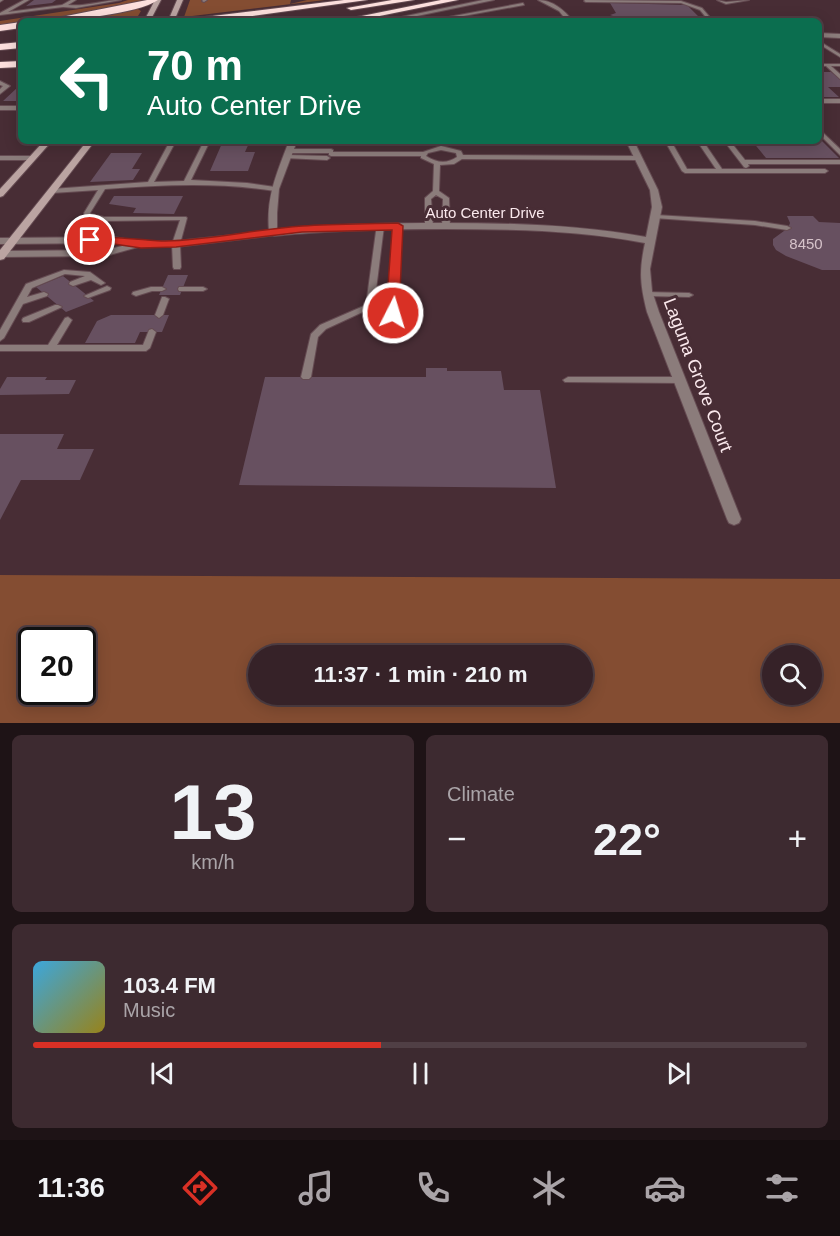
<!DOCTYPE html>
<html lang="en">
<head>
<meta charset="utf-8">
<style>
  body { margin:0; font-family:Arial,sans-serif; background:#3d2a30; color:#f1f3f6; height:100vh; display:flex; flex-direction:column; font-size:22px; white-space:nowrap }
  * { box-sizing:border-box; margin:0 }
  p { font-size:20px; color:#aaa4a8 }
  .icon { flex:none; width:33px; height:33px; fill:none; stroke:currentColor; stroke-width:2; stroke-linecap:round; stroke-linejoin:round }
  .map { position:relative; height:723px; overflow:hidden }
  .drawer { display:flex; flex-direction:column; gap:12px; padding:12px; background:#1e1316; flex:1 }
  .drawer>* { flex:none }
  .guide { position:absolute; left:18px; top:18px; width:804px; height:126px; border-radius:9px; box-shadow:0 3px 15px #0003,0 0 0 2px #503f45; background:#0b6e4f; color:#fff; overflow:hidden }
  .fabs { position:absolute; left:762px; top:645px; display:grid; gap:12px }
  .fabs a { display:grid; place-items:center; width:60px; height:60px; border-radius:50%; background:#362228; box-shadow:0 3px 15px #0003,0 0 0 2px #503f45; font-size:30px }
  .speed { position:absolute; left:18px; top:627px; display:flex; gap:12px; font-size:30px; font-weight:700; text-align:center }
  .speed>* { display:grid; place-content:center; width:78px; height:78px; border-radius:50%; background:#362228; box-shadow:0 3px 15px #0003,0 0 0 2px #503f45; line-height:1 }
  .speed .limit { border:3px solid #111; border-radius:9px; background:#fff; color:#111 }
  .pin { position:absolute; display:grid; place-items:center; width:51px; height:51px; color:#fff; margin:-26px; border:3px solid #fff; border-radius:50%; box-shadow:0 2px 6px #0007 }
  .me { position:absolute; width:66px; margin:-33px; rotate:5deg; stroke-linejoin:round; filter:drop-shadow(0 0 4px #0008) }
  .turn { display:flex; align-items:center; gap:21px; height:126px; padding:0 30px; font-size:27px }
  .turn .icon { width:78px; height:78px; stroke-width:2.5 }
  .turn b { display:block; font-size:42px; line-height:51px }
  .big { font-size:45px; font-weight:800; line-height:1.1 }
  .drawer .tile { flex:1; display:flex; flex-direction:column; justify-content:center; gap:9px; min-width:0; padding:0 21px; border-radius:9px; background:#3d2a30 }
  .drawer .dial { align-items:center; gap:0 }
  .dial b { font-size:78px; line-height:1 }
  .song { display:flex; align-items:center; gap:18px }
  .cover { width:72px; height:72px; border-radius:9px; background:linear-gradient(135deg,hsl(200 70% 55%),hsl(50 70% 35%)) }
  .played { height:6px; border-radius:3px; background:linear-gradient(90deg,#d93025 45%,#503f45 45%) }
  .keys { display:flex; justify-content:space-around; direction:ltr }
  .heat { display:flex; justify-content:space-between; align-items:center; font-size:33px; direction:ltr }
  .drawer .tiles { flex:1; display:grid; gap:12px; grid-template-columns:1fr 1fr }
  .tile:last-child { grid-column:span 2 }
  .trip { position:absolute; left:248px; top:645px; width:345px; height:60px; border-radius:30px; background:#362228; box-shadow:0 3px 15px #0003,0 0 0 2px #503f45; font-weight:800; line-height:60px; text-align:center }
  .dock { display:flex; height:96px; justify-content:space-around; align-items:center; background:#160e10; color:#aaa4a8 }
  .dock .icon { width:42px; height:42px }
  .dock .active { color:#d93025 }
  .dock b { font-size:27px; color:#f1f3f6 }
  .map>svg:first-child { display:block }
  .green { fill:#844d32; fill-rule:evenodd }
  .building { fill:#675060 }
  .lines { fill:none; stroke-linecap:round; stroke-linejoin:round }
  .service-casing { stroke:#654b52; stroke-width:2 }
  .minor-casing { stroke:#654b52; stroke-width:2 }
  .tertiary-casing { stroke:#654b52; stroke-width:2 }
  .secondary-casing { stroke:#654b52; stroke-width:2 }
  .motorway-casing { stroke:#654b52; stroke-width:2 }
  .service { fill:#8b7c7b; fill-rule:evenodd }
  .minor { fill:#8b7c7b; fill-rule:evenodd }
  .tertiary { fill:#8b7c7b; fill-rule:evenodd }
  .secondary { fill:#bba4a2; fill-rule:evenodd }
  .motorway { fill:#fcdfdd; fill-rule:evenodd }
  .route { fill:#d93025; stroke:#8d1f18; stroke-width:1.5 }
  .labels { text-anchor:middle; dominant-baseline:central; stroke-width:6; stroke-linejoin:round; paint-order:stroke }
  .far-street-label { font-size:15px; fill:#fbe9ed; stroke:#482d35 }
  .number-label { font-size:15px; fill:#d6c3ca }
  .street-label { font-size:18px; fill:#fbe9ed; stroke:#482d35 }
</style>
</head>
<body>
<div class="map">
<svg width="840" height="723" viewBox="0 0 840 723">
  <rect width="100%" height="100%" fill="#482d35"/>
  <path class="green" d="M128 0H143L140 3 50 19 21 21V23L0 26V21L119 3Z
    M190 0H291L290 4 307 0H325L184 17Z
    M136 8 141 11 135 21H68Z
    M0 575 840 579V723H0ZM32 640H82V692H32ZM258 656H582V694H258ZM772 656H812V694H772Z"/>
  <path class="building" d="M34 0H56L52 3 26 6Z
    M610 3 687 5 700 18H663L666 21H646L644 18H619L610 15 616 13Z
    M819 72H831L840 79V87H828L839 97H819Z
    M18 87H21V101H3Z
    M819 138 839 158H766L752 141H819Z
    M223 141H250L245 152H255L248 171H210Z
    M111 153H142L132 169H140L133 180 90 182Z
    M114 196H183L174 214 133 213 136 208 109 204Z
    M787 216H813L819 222 840 223V270H822L786 256 776 250 773 245V239L788 228 790 223Z
    M168 275H188L180 295H159Z
    M63 276 88 296 94 301 66 312 36 287Z
    M111 315H169L162 332H140L135 343H85L97 321Z
    M426 368H447V371H501L504 390H540L556 488 239 485 265 377H426Z
    M7 377H47L45 380H76L69 394 0 395V389Z
    M0 434H64L57 449H94L80 480H21L0 520Z"/>
  <g class="lines">
    <g class="service-casing">
      <path id="service" d="M0 0H3L0 2Z
        M24 0H29L8 12 62 5 71 0H76L68 5C85 7 103 0 121 0L76 8 63 7 0 15V13Z
        M203 0H207L204 2 202 1Z
        M585 0 681 1 702 8 713 21H709L700 10 681 3 586 2 584 1Z
        M717 0 726 2 749 0 726 4Z
        M523 3 524 5 436 21H427Z
        M819 28 821 29 823 36 819 35Z
        M819 41 840 54V57L819 44Z
        M819 64H840V66H831L840 74V79L826 66H819Z
        M0 81 10 86 0 94V89L3 86 0 85Z
        M819 99H840V103H819Z
        M0 106H21V110H0Z
        M819 129 840 149V155L819 134Z
        M170 141H176L154 182 184 181 204 141H210L191 180 247 183 275 187 278 189 275 191C217 182 163 185 105 189L90 213 91 214 104 217H186L187 218 180 244 181 267 180 269H174L173 267 172 244 180 220 104 221 88 218 86 217 84 213 98 190 52 193 49 191 52 189 148 182Z
        M671 141 687 169H716L697 141H703L722 169H825L828 171 825 173H685L682 171 666 143 662 145H631L628 143 631 141Z
        M724 141H730L745 160H840V164H748L749 166 746 168 744 167Z
        M441 146 461 151 463 155 638 156 641 158 638 160 462 159 454 164 440 165 439 191 449 198 450 226 446 228 442 226 443 199 436 195 431 199 433 226 429 228 425 226V198L433 191 434 164 421 158V156H331L329 155V153H290L287 151 290 149H331L333 150V152H423ZM441 150 456 153 457 157C447 164 437 163 426 156L428 153Z
        M287 155 327 156 330 158 327 160 285 158V156Z
        M0 156H30L33 158 30 160H0Z
        M656 215 755 221 787 226 791 228 787 230 755 225 654 218 653 217Z
        M377 224H383L384 226 374 306 377 313 384 319 390 307 394 226 398 224 402 226 398 307 390 324 386 327C378 324 371 318 367 310L326 329 318 337 311 377 309 379H303L301 377 311 334 320 325 366 305Z
        M64 270 90 272 105 283 101 285 91 280 73 286 69 284 70 282 85 276 65 274 32 288 27 297 44 292 48 294 47 296 23 304 4 338 0 341V330L26 284Z
        M107 286 111 288 110 290 88 298 84 296Z
        M151 287H162L166 289 162 291H152L136 296 132 294 133 292Z
        M179 287H203L207 289 203 291H179L178 289Z
        M645 292 689 293 693 295 689 297 648 296 644 294Z
        M162 297H165L169 299 163 315 159 318 155 315Z
        M55 305H58L62 307 29 322H23L22 320 23 318Z
        M68 317 72 320 57 345H143L149 330 152 329 156 332 150 348 146 351H0V345H48L65 318Z
        M568 377H680L685 380 680 383 565 382 563 380Z"/>
    </g>
    <g class="minor-casing">
      <path id="minor" d="M538 0C553 0 564 10 573 21H567L559 11Z
        M819 33 840 34V38L819 37Z
        M626 141H634L658 190 662 207 650 269 652 291 659 312 741 519 739 523 734 525 729 523 727 519 647 312C640 284 639 271 645 243 578 230 511 229 444 229 387 229 330 230 274 236L269 233 274 230C331 224 387 223 444 223 512 223 579 225 646 237L652 207 650 190Z"/>
    </g>
    <g class="tertiary-casing">
      <path id="tertiary" d="M483 0H494L393 21H382Z
        M289 141H297L279 189 277 213V235L176 247H138L106 256 0 257V251L106 250 126 245 114 243 0 244V238L114 237 141 242 176 241 269 231C266 196 277 173 289 141Z"/>
    </g>
    <g class="secondary-casing">
      <path id="secondary" d="M155 0H161L150 21H144Z
        M177 0H183L174 21H168Z
        M44 141H52L3 196 0 197V189Z
        M87 141H95L4 259 0 260V250Z"/>
    </g>
    <g class="motorway-casing">
      <path id="motorway" d="M147 0H158C138 14 67 21 41 21Z
        M344 0H367L216 21H192L196 18Z
        M392 0H414L351 10 347 8Z
        M441 0H458L355 21H337Z
        M21 22V28L0 31V25Z
        M21 42V48L0 50V44Z
        M21 61V67L0 68V62Z"/>
    </g>
    <use href="#service" class="service"/>
    <use href="#minor" class="minor"/>
    <use href="#tertiary" class="tertiary"/>
    <use href="#secondary" class="secondary"/>
    <use href="#motorway" class="motorway"/>
  </g>
  <path class="route" d="M398 223 403 226 399 313 393 316 386 313 392 230 302 232 176 247 141 248 114 244H90L85 240C93 233 149 241 165 241 211 240 256 229 302 226 334 224 366 224 398 223Z"/>
  <g class="labels">
    <g class="far-street-label">
      <text x="485" y="212">Auto Center Drive</text>
    </g>
    <g class="number-label">
      <text x="806" y="243">8450</text>
    </g>
    <g class="street-label">
      <text transform="translate(698 375) rotate(69)">Laguna Grove Court</text>
    </g>
  </g>
</svg>
<div class="fabs">
<a><svg class="icon" aria-label="search" viewBox="0 0 24 24"><circle cx="10" cy="10" r="6"/><path d="M15 15l6 6"/></svg></a>
</div>
<div class="speed"><div class="limit">20</div></div>
<div class="pin" style="left:90px;top:240px;background:#d93025"><svg class="icon" aria-label="arrive" viewBox="0 0 24 24"><path d="M6 21V4h12l-3 4 3 4H6"/></svg></div>
<svg class="me" style="left:393px;top:313px" viewBox="-20 -20 40 40"><circle r="17" fill="#d93025" stroke="#fff" stroke-width="3"/><path d="M0-11L8 9 0 5-8 9z" fill="#fff"/></svg>
<div class="trip">11:37 · 1 min · 210 m</div>
<div class="guide">
<div class="turn"><svg class="icon" aria-label="left" viewBox="0 0 24 24"><path d="M17 20v-9H6M10 6l-5 5 5 5"/></svg><div><b>70 m</b>Auto Center Drive</div></div>
</div>
</div>
<section class="drawer">
<div class="tiles">
<div class="tile dial"><b>13</b><p>km/h</p></div>
<div class="tile"><p>Climate</p>
<div class="heat"><a>−</a><b class="big">22°</b><a>+</a></div>
</div>
<div class="tile">
<div class="song"><i class="cover"></i><div><b>103.4 FM</b><p>Music</p></div></div>
<div class="played"></div>
<div class="keys"><svg class="icon" aria-label="previous" viewBox="0 0 24 24"><path d="M18 5L8 12l10 7zM5 5v14"/></svg><svg class="icon" aria-label="pause" viewBox="0 0 24 24"><path d="M8 5v14M16 5v14"/></svg><svg class="icon" aria-label="next" viewBox="0 0 24 24"><path d="M6 5l10 7-10 7zM19 5v14"/></svg></div>
</div>
</div>
</section>
<nav class="dock">
<b>11:36</b>
<svg class="icon active" aria-label="directions" viewBox="0 0 24 24"><path d="M12 3l9 9-9 9-9-9zM9 14v-3h6M13 9l2 2-2 2"/></svg>
<svg class="icon" aria-label="music" viewBox="0 0 24 24"><path d="M9 18V5l10-2v13"/><circle cx="6" cy="18" r="3"/><circle cx="16" cy="16" r="3"/></svg>
<svg class="icon" aria-label="phone" viewBox="0 0 24 24"><path d="M5 4h4l2 5-3 2q2 4 5 5l2-3 5 2v4C11 20 4 13 5 4z"/></svg>
<svg class="icon" aria-label="climate" viewBox="0 0 24 24"><path d="M12 3v18M4 7l16 10M4 17L20 7"/></svg>
<svg class="icon" aria-label="car" viewBox="0 0 24 24"><path d="M5 17H2v-5l4-1 3-4h7l3 4 3 1v5h-3M9 17h6M6 11h13"/><circle cx="7" cy="17" r="2"/><circle cx="17" cy="17" r="2"/></svg>
<svg class="icon" aria-label="filters" viewBox="0 0 24 24"><path d="M4 7h16M4 17h16"/><circle cx="9" cy="7" r="2"/><circle cx="15" cy="17" r="2"/></svg>
</nav>
</body>
</html>
